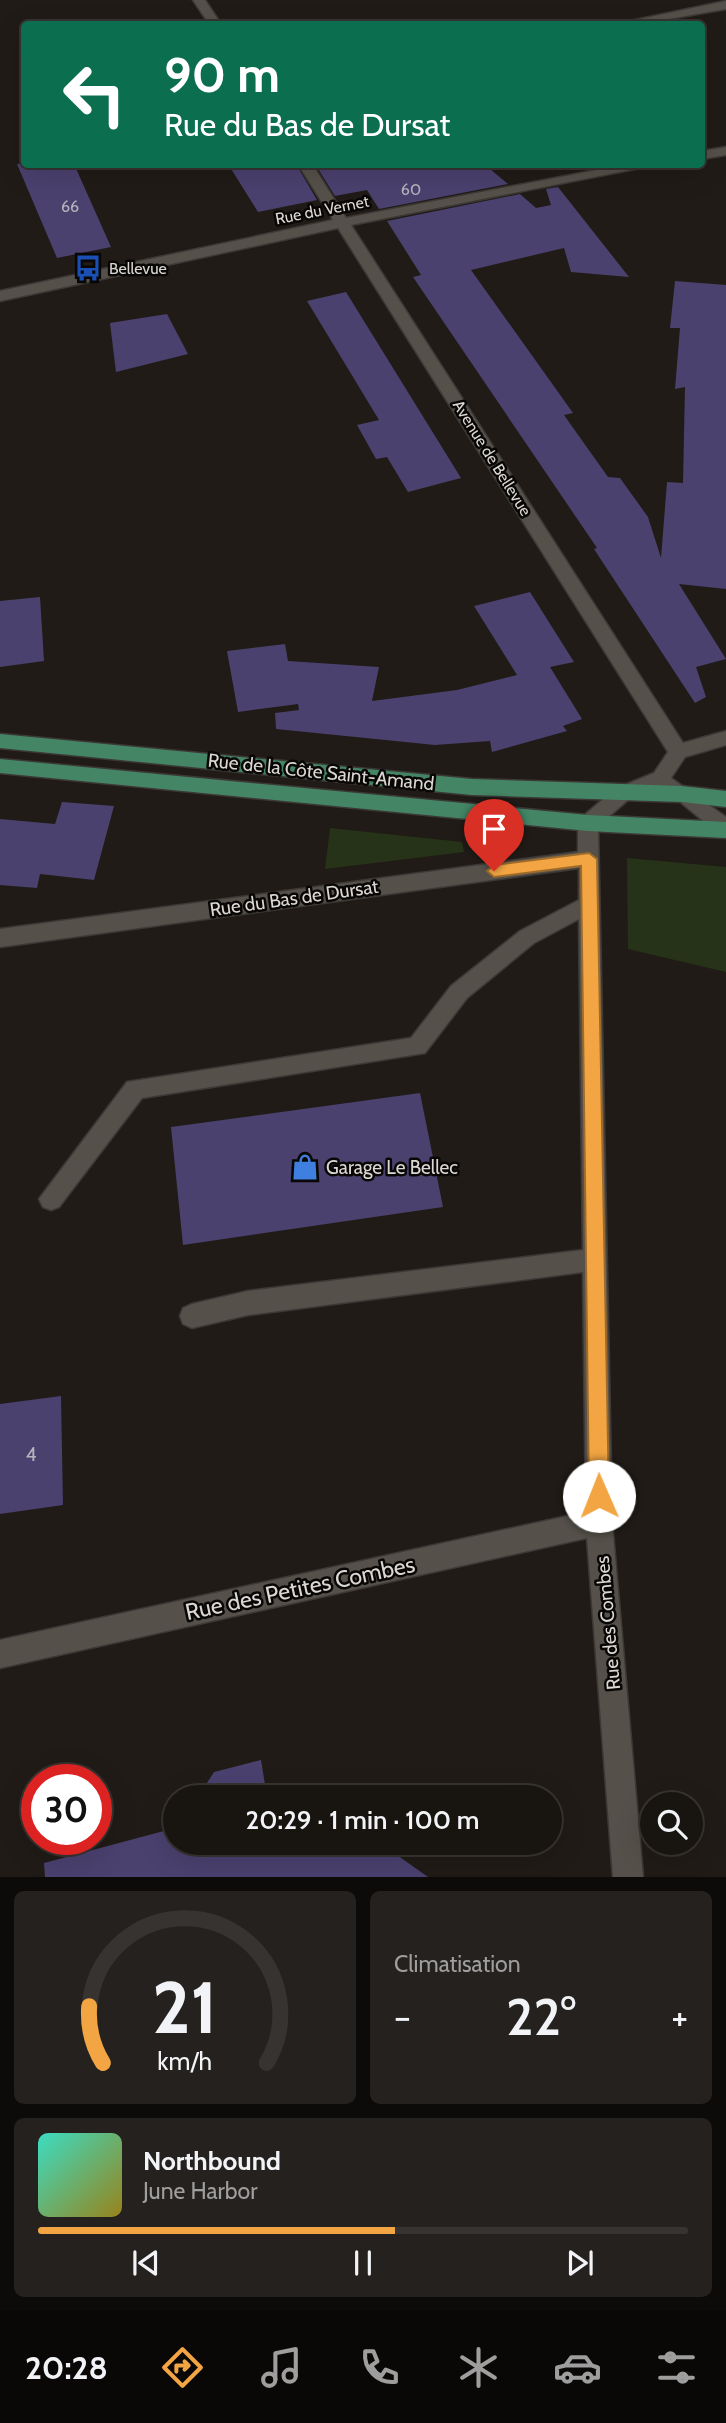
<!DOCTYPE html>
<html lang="fr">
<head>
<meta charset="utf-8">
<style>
  body { margin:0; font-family:Cabin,sans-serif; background:#25211e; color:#f1f3f6; height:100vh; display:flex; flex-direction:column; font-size:26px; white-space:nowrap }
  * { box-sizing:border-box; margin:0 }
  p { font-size:23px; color:#9f9e9f }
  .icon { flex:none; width:38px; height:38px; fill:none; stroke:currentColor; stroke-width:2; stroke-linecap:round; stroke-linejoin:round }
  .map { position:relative; height:1877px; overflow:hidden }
  .drawer { display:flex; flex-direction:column; gap:14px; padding:14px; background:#0d0b09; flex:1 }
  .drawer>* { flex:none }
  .guide { position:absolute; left:21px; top:21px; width:684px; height:147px; border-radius:7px; box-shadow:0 7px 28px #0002,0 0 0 2px #363330; background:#0b6e4f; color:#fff; overflow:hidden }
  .controls { position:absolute; left:640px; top:1792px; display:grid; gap:14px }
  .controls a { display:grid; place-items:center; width:63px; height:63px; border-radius:50%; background:#181410; box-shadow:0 7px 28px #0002,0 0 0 2px #363330; font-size:35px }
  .speed { position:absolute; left:21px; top:1764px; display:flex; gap:14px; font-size:35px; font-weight:700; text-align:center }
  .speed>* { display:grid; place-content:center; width:91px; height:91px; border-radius:50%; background:#181410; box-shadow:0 7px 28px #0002,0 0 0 2px #363330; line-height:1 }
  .speed .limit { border:10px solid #d22; background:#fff; color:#111 }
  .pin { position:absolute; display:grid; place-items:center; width:60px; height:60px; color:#fff; margin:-72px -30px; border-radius:50% 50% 50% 0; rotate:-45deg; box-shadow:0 0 7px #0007 }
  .pin .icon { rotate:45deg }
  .me { position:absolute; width:77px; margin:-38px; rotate:359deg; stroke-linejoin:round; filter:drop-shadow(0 0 5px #0008) }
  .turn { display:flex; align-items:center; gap:24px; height:147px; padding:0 28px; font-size:32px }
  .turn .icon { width:91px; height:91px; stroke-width:2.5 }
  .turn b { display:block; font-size:49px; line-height:60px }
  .big { font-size:52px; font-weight:600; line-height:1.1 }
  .drawer .tile { flex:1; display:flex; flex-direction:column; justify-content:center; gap:10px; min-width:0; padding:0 24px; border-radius:10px; background:#25211e }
  .drawer .dial { align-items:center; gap:0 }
  .dial svg { height:182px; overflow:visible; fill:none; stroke:#363330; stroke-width:7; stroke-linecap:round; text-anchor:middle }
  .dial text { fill:#f1f3f6; stroke:none }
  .song { display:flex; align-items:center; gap:21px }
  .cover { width:84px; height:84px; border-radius:10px; background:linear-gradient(135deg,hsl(170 70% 55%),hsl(50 70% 35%)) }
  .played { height:7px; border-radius:4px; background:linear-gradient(90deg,#f2a542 55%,#363330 55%) }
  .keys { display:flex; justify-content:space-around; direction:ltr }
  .heat { display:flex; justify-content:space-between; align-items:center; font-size:38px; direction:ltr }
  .drawer .tiles { flex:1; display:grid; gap:14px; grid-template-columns:1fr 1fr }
  .tile:last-child { grid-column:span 2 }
  .trip { position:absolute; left:163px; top:1785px; width:399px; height:70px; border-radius:35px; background:#181410; box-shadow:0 7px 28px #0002,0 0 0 2px #363330; font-weight:600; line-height:70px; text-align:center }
  .dock { display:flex; height:112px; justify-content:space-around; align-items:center; background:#0a0806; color:#9f9e9f }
  .dock .icon { width:49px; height:49px }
  .dock .on { color:#f2a542 }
  .dock b { font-size:32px; color:#f1f3f6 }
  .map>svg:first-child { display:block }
  .green { fill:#273318 }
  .building { fill:#4a416f }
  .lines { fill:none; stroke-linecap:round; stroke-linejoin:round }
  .minor-casing { stroke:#3c3835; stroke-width:3 }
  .major-casing { stroke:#3c3835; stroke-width:3 }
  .minor { fill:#555049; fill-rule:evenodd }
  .major { fill:#438565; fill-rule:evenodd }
  .route { fill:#f2a542; stroke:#9d6b2b; stroke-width:2 }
  .labels { text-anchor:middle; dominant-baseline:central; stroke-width:5; stroke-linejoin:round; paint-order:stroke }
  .number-label { font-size:16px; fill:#b7b2bb }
  .far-street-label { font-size:16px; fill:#dbd7d4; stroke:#080705 }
  .far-poi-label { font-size:16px; fill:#dbd7d4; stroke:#080705; text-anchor:start }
  .street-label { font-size:19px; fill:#dbd7d4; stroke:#080705 }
  .poi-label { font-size:19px; fill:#dbd7d4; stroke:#080705; text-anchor:start }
  .near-number-label { font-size:19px; fill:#b7b2bb }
  .near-street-label { font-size:23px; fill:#dbd7d4; stroke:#080705 }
</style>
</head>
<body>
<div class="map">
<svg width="726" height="1877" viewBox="0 0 726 1877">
  <rect width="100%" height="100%" fill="#201b16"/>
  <path class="green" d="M330 828 462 842 464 852 325 869Z
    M627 858 726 867V972L628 949Z"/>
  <path class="building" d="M17 164H74L111 247 57 258Z
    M228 164H296L317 200 258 212Z
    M315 164H484L508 184 379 209 367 190 335 196Z
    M558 187 629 277 571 272 564 248 471 270 573 413 564 415 608 477 620 478 648 517 661 558 667 482 683 483 685 387 675 389 680 328H670L675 281 726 285V589L679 584 726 659 696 667 706 697 695 703 594 549 597 548 413 277 421 275 387 221 520 194 536 208 551 205 546 189Z
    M346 292 461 478 408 492 387 457 376 459 357 425 379 420 307 301Z
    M167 314 188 354 116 372 110 323Z
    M530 592 574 662 550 667 582 719 563 726 567 731 492 752 490 741 435 745 276 729 275 713 299 710 298 704 238 712 227 651 285 644 288 661 379 667 372 701 457 690 517 675 474 606Z
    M40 597 44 661 0 667V601Z
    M62 802 114 806 94 880 40 874 37 888 0 885V819L55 824Z
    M420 1093 443 1207 183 1245 171 1127Z
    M61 1396 63 1505 0 1514V1404Z
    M261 1760 267 1797H198L214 1772Z
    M358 1783 361 1797H301Z
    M175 1828V1843H380L428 1877H45L44 1863Z"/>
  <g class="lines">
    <g class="minor-casing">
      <path id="minor" d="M193 0H205L221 24H209Z
        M726 1V9L640 24H616Z
        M726 147V155L702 159V151Z
        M298 164H312L346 218 628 164H660L351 225 683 743 726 731V745L685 757 671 778 726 817V836L719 834 661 786 629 799 598 826 612 1522 643 1877H613L587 1538 0 1668V1640L586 1512 583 1272 248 1315 192 1328 183 1324 180 1316 183 1308 192 1304 248 1291 583 1250 579 919 534 943 467 998 425 1053 142 1098 59 1207 51 1210 43 1207 39 1199 127 1082 411 1038 451 986 520 931 579 900V868L0 947V929L578 852V823L581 818 615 789 654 773 668 752 338 228 0 301V291L333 220Z"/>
    </g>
    <g class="major-casing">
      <path id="major" d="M0 734 472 779 682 786 726 791V807L682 802 472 795 0 748Z
        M0 759 588 815 726 822V838L588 831 0 773Z"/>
    </g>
    <use href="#minor" class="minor"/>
    <use href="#major" class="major"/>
  </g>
  <path class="route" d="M589 853 597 859 609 1496 606 1503 599 1506 592 1503 589 1496 581 866 494 877 487 871 494 865Z"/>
  <defs>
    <g id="bus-bare" transform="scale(2.1)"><path d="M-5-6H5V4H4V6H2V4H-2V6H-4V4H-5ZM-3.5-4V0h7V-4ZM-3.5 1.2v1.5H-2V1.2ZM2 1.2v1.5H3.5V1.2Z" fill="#1a4fb4" stroke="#080705" stroke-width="2.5" paint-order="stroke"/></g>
    <g id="shop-bare" transform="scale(2.1)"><path d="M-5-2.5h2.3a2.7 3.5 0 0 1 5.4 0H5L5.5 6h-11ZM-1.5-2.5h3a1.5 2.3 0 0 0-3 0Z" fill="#3f7fe0" stroke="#080705" stroke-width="2.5" paint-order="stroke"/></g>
  </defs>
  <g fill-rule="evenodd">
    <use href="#bus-bare" x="88" y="268"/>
    <use href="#shop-bare" x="305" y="1167"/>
  </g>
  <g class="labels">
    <g class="number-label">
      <text x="411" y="189">60</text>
      <text x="70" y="206">66</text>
    </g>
    <g class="far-street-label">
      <text transform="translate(322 210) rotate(-11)">Rue du Vernet</text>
      <text transform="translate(492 458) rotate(58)">Avenue de Bellevue</text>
    </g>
    <g class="far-poi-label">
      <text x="109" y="268">Bellevue</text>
    </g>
    <g class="street-label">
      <text transform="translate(321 772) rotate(6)">Rue de la Côte Saint-Amand</text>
      <text transform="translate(294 898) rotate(-8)">Rue du Bas de Dursat</text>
      <text transform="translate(608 1623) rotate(-95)">Rue des Combes</text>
    </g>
    <g class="poi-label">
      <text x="326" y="1167">Garage Le Bellec</text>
    </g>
    <g class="near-number-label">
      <text x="31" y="1454">4</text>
    </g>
    <g class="near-street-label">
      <text transform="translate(300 1588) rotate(-12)">Rue des Petites Combes</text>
    </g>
  </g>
</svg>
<div class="controls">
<a><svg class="icon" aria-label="search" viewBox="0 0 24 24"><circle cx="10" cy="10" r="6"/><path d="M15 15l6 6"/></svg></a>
</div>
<div class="speed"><div class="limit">30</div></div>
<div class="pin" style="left:494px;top:871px;background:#d93025"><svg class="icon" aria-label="arrive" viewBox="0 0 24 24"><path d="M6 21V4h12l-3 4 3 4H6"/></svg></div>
<svg class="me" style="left:599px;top:1496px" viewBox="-20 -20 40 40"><circle r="19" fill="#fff"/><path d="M0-13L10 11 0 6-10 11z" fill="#f2a542"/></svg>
<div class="trip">20:29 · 1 min · 100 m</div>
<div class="guide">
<div class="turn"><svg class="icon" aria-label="left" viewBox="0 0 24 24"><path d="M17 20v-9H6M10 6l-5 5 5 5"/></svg><div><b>90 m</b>Rue du Bas de Dursat</div></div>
</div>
</div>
<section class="drawer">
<div class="tiles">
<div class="tile dial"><svg viewBox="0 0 100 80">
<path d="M14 69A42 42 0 1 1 86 69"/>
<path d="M14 69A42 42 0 0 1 8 44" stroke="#f2a542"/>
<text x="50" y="56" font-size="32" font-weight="700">21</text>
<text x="50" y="72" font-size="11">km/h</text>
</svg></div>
<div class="tile"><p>Climatisation</p>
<div class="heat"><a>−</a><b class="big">22°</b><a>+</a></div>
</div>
<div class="tile">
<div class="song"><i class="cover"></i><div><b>Northbound</b><p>June Harbor</p></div></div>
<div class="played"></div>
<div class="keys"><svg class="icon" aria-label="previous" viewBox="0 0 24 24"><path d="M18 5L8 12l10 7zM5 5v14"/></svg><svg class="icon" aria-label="pause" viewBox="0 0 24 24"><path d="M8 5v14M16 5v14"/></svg><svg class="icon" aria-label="next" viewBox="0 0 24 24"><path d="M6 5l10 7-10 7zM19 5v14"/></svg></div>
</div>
</div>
</section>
<nav class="dock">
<b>20:28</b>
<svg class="icon on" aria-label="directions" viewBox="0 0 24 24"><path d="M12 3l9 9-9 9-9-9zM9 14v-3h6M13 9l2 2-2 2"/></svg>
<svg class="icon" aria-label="music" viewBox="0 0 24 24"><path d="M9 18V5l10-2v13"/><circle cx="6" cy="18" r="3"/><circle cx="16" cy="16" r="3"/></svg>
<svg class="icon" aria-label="phone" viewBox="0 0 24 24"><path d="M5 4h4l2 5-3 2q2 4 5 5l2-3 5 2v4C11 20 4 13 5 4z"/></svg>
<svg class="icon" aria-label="climate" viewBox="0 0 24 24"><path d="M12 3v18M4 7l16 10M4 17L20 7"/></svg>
<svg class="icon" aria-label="car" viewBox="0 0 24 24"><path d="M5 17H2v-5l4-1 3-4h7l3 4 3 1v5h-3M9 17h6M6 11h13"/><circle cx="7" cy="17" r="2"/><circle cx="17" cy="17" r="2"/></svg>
<svg class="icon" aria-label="filters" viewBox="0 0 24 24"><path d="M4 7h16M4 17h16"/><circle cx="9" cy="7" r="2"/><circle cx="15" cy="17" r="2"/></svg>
</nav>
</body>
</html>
